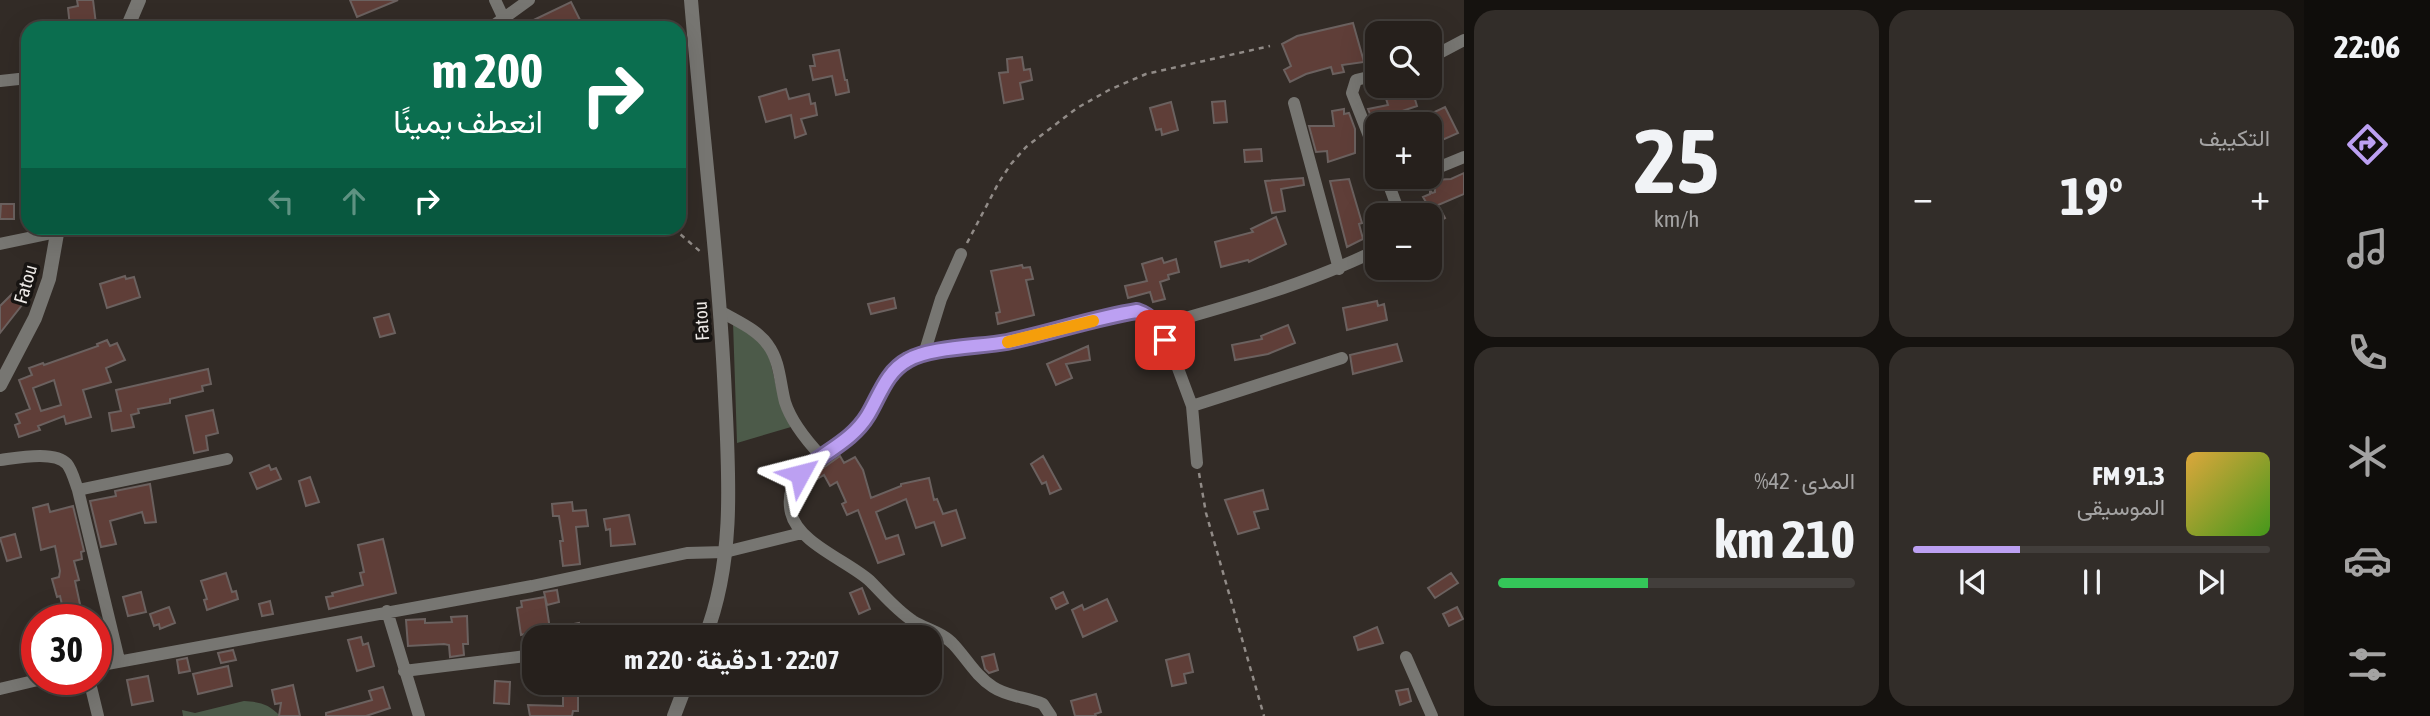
<!DOCTYPE html>
<html lang="ar">
<head>
<meta charset="utf-8">
<style>
  body { margin:0; font-family:"Asap Condensed",Vazirmatn,sans-serif; background:#322d29; color:#f1f3f6; direction:rtl; height:100vh; display:flex; flex-direction:column; font-size:26px; white-space:nowrap }
  * { box-sizing:border-box; margin:0 }
  p { font-size:23px; color:#a4a3a3 }
  .icon { flex:none; width:38px; height:38px; fill:none; stroke:currentColor; stroke-width:2; stroke-linecap:round; stroke-linejoin:round }
  .map { position:relative; flex:1; overflow:hidden; direction:ltr }
  .panel { display:flex; flex-direction:column; gap:10px; padding:10px; background:#15120f; width:840px }
  .panel>* { flex:none }
  .hud { position:absolute; left:21px; top:21px; width:665px; height:214px; border-radius:21px; box-shadow:0 7px 28px #0002,0 0 0 2px #423e3b; direction:rtl; background:#0b6e4f; color:#fff; overflow:hidden }
  .controls { position:absolute; left:1365px; top:21px; display:grid; gap:14px }
  .controls a { display:grid; place-items:center; width:77px; height:77px; border-radius:14px; background:#26201c; box-shadow:0 7px 28px #0002,0 0 0 2px #423e3b; font-size:35px }
  .speed { position:absolute; left:21px; top:604px; display:flex; gap:14px; font-size:35px; font-weight:700; text-align:center }
  .speed>* { display:grid; place-content:center; width:91px; height:91px; border-radius:50%; background:#26201c; box-shadow:0 7px 28px #0002,0 0 0 2px #423e3b; line-height:1 }
  .speed .limit { border:10px solid #d22; background:#fff; color:#111 }
  .pin { position:absolute; display:grid; place-items:center; width:60px; height:60px; color:#fff; margin:-30px; border-radius:14px; box-shadow:0 4px 10px #0006 }
  .me { position:absolute; width:77px; margin:-38px; rotate:52deg; stroke-linejoin:round; filter:drop-shadow(0 0 5px #0008) }
  .turn { display:flex; align-items:center; gap:24px; height:147px; padding:0 28px; font-size:32px }
  .turn .icon { width:91px; height:91px; stroke-width:2.5 }
  .turn b { display:block; font-size:49px; line-height:60px }
  .lanes { display:flex; align-items:center; height:66px; padding:0 28px; background:#0003; justify-content:center; gap:35px; direction:ltr }
  .lanes .off { opacity:.35 }
  .big { font-size:52px; font-weight:700; line-height:1.1 }
  .panel .widget { flex:1; display:flex; flex-direction:column; justify-content:center; gap:10px; min-width:0; padding:0 24px; border-radius:21px; background:#322d29 }
  .panel .dial { align-items:center; gap:0 }
  .dial b { font-size:91px; line-height:1 }
  .song { display:flex; align-items:center; gap:21px }
  .cover { width:84px; height:84px; border-radius:10px; background:linear-gradient(135deg,hsl(40 70% 55%),hsl(100 70% 35%)) }
  .played { height:7px; border-radius:4px; background:linear-gradient(90deg,#bca0f2 30%,#423e3b 30%) }
  .keys { display:flex; justify-content:space-around; direction:ltr }
  .heat { display:flex; justify-content:space-between; align-items:center; font-size:38px; direction:ltr }
  .charge { height:10px; border-radius:5px; background:linear-gradient(90deg,#34c759 42%,#423e3b 0) }
  .panel .tiles { flex:1; display:grid; gap:10px; grid-template-columns:repeat(2,1fr) }
  .trip { position:absolute; left:522px; top:625px; width:420px; height:70px; border-radius:21px; background:#26201c; box-shadow:0 7px 28px #0002,0 0 0 2px #423e3b; font-weight:700; line-height:70px; text-align:center; direction:rtl }
  main { display:flex; flex:1; min-height:0 }
  .tabs { display:flex; flex-direction:column; width:126px; justify-content:space-around; align-items:center; background:#0f0d0b; color:#a4a3a3 }
  .tabs .icon { width:49px; height:49px }
  .tabs .active { color:#bca0f2 }
  .tabs b { font-size:32px; color:#f1f3f6 }
  .map>svg:first-child { display:block }
  .green { fill:#4c5a49 }
  .building { fill:#5f3e38; stroke:#6b615f; stroke-width:2; fill-rule:evenodd }
  .lines { fill:none; stroke-linecap:round; stroke-linejoin:round }
  .path { stroke:#918b87; stroke-width:2.5; stroke-dasharray:5 5; stroke-linecap:butt }
  .minor { stroke:#777672; stroke-width:12 }
  .tertiary { stroke:#777672; stroke-width:14 }
  .route-casing { stroke:#7a689d; stroke-width:18 }
  .route { stroke:#bca0f2; stroke-width:12 }
  .slow { stroke:#f59e0b; stroke-width:12 }
  .labels { text-anchor:middle; dominant-baseline:central; stroke-width:7; stroke-linejoin:round; paint-order:stroke }
  .street-label { font-size:19px; fill:#ede9e6; stroke:#171412 }
</style>
</head>
<body>
<main>
<nav class="tabs">
<b>22:06</b>
<svg class="icon active" aria-label="directions" viewBox="0 0 24 24"><path d="M12 3l9 9-9 9-9-9zM9 14v-3h6M13 9l2 2-2 2"/></svg>
<svg class="icon" aria-label="music" viewBox="0 0 24 24"><path d="M9 18V5l10-2v13"/><circle cx="6" cy="18" r="3"/><circle cx="16" cy="16" r="3"/></svg>
<svg class="icon" aria-label="phone" viewBox="0 0 24 24"><path d="M5 4h4l2 5-3 2q2 4 5 5l2-3 5 2v4C11 20 4 13 5 4z"/></svg>
<svg class="icon" aria-label="climate" viewBox="0 0 24 24"><path d="M12 3v18M4 7l16 10M4 17L20 7"/></svg>
<svg class="icon" aria-label="car" viewBox="0 0 24 24"><path d="M5 17H2v-5l4-1 3-4h7l3 4 3 1v5h-3M9 17h6M6 11h13"/><circle cx="7" cy="17" r="2"/><circle cx="17" cy="17" r="2"/></svg>
<svg class="icon" aria-label="filters" viewBox="0 0 24 24"><path d="M4 7h16M4 17h16"/><circle cx="9" cy="7" r="2"/><circle cx="15" cy="17" r="2"/></svg>
</nav>
<section class="panel">
<div class="tiles">
<div class="widget"><p>التكييف</p>
<div class="heat"><a>−</a><b class="big">19°</b><a>+</a></div>
</div>
<div class="widget dial"><b>25</b><p>km/h</p></div>
<div class="widget">
<div class="song"><i class="cover"></i><div><b>91.3 FM</b><p>الموسيقى</p></div></div>
<div class="played"></div>
<div class="keys"><svg class="icon" aria-label="previous" viewBox="0 0 24 24"><path d="M18 5L8 12l10 7zM5 5v14"/></svg><svg class="icon" aria-label="pause" viewBox="0 0 24 24"><path d="M8 5v14M16 5v14"/></svg><svg class="icon" aria-label="next" viewBox="0 0 24 24"><path d="M6 5l10 7-10 7zM19 5v14"/></svg></div>
</div>
<div class="widget"><p>المدى · 42%</p><b class="big">210 km</b><div class="charge"></div></div>
</div>
</section>
<div class="map">
<svg width="1464" height="716" viewBox="0 0 1464 716">
  <rect width="100%" height="100%" fill="#322b26"/>
  <path class="green" d="M733 322 767 348 778 394 791 427 737 443Z
    M244 701C260 702 269 704 280 716H183L182 710 195 713Z"/>
  <path class="building" d="M77 0H93L96 24 70 27 68 8 78 6Z
    M350 0H398L357 17Z
    M571 2 580 20 562 28H517Z
    M1353 23 1364 62 1342 65 1344 72 1333 74 1331 67 1306 74 1290 82 1284 70 1291 66 1282 44 1297 36Z
    M839 50 845 80H847L849 92 836 95 832 76 813 80 810 66H815L813 55Z
    M1022 57 1024 70 1030 69 1032 80 1020 83 1023 99 1004 103 999 73 1008 72 1007 59Z
    M1382 86H1411L1417 106 1399 112 1404 124H1374L1368 109 1388 105Z
    M786 89 789 99 809 94 811 104 815 103 817 115 801 119 806 134 795 138 791 115 766 122 759 97Z
    M1225 101 1227 122 1214 123 1212 102Z
    M1171 102 1178 130 1162 135 1161 129 1156 130 1150 108Z
    M1445 107 1458 133 1440 141 1428 115Z
    M1344 109V114L1349 113 1355 129V153L1328 162 1327 151 1316 152 1309 126H1334L1332 111Z
    M1261 149 1262 161 1245 162 1244 150Z
    M1464 173V194L1438 205 1445 218 1430 226V209L1423 197 1430 194V190L1432 193 1435 192 1434 180 1451 179Z
    M1303 178 1304 185 1281 189 1285 211 1272 213 1265 181Z
    M1349 179 1362 223 1359 224 1363 239 1347 247 1330 181Z
    M1 204H14V219H0Z
    M1276 217 1286 244 1249 262 1248 260 1221 267 1215 242 1253 232 1251 229Z
    M1162 258 1164 263 1176 259 1179 272 1168 275 1169 279 1160 282 1165 299 1153 302 1150 292 1128 298 1125 286 1147 281 1142 264Z
    M1022 265 1023 268 1030 267 1033 279 1026 280 1034 315 998 324 996 313 1000 312 991 271Z
    M125 276 126 279 134 277 140 297 107 308 100 284Z
    M12 294 22 305 0 333V306Z
    M894 298 896 308 871 314 868 304Z
    M1377 301 1378 306 1384 304 1387 320 1347 330 1343 308Z
    M389 314 395 333 380 337 374 318Z
    M1288 325 1295 343 1268 354 1235 360 1232 345 1262 339 1261 336Z
    M107 340 110 346 117 343 125 360 106 368 111 382 83 390 91 417 66 424 64 416 38 426 40 430 19 437 15 425 20 423 16 414 30 409 19 380 32 375 29 368 43 363 44 365 98 346 97 344ZM54 380 61 405 41 411 33 388Z
    M1397 344 1402 361 1353 374 1350 355Z
    M1088 346 1090 360 1066 364 1072 378 1056 385 1047 364Z
    M208 369 211 384 202 386 203 391 170 399V403L138 409 139 413 131 415 134 427 112 431 109 413 121 411 116 390Z
    M213 410 218 433 206 436 208 450 194 453 186 416Z
    M840 456 844 463 855 457 863 470 871 498 901 486V484L929 478 934 500 937 499 943 514 956 510 965 538 942 546 934 522 916 528 906 499 876 512 886 539 898 535 904 554 878 563 858 510 847 515 842 504 846 502 837 482 830 486 824 475 812 482 809 478Z
    M1043 456 1061 489 1050 494 1046 482 1042 484 1031 464Z
    M269 465 271 470 276 468 281 479 257 489 250 473Z
    M310 477 319 502 306 506 299 481Z
    M150 484 156 522 145 523 142 512 110 521 116 544 101 547 90 501 116 496 115 491Z
    M1263 490 1268 509 1254 512 1259 528 1238 534 1225 500Z
    M572 502 573 511 586 510 588 526 576 527 580 564 563 566 560 541H563L559 516H553L552 504Z
    M48 504 50 512 73 506 84 551 81 552 82 559 74 561 79 580 75 581 81 609 85 608 87 620H55V615L64 613 60 596 57 597 52 579 59 577 60 571 55 546 41 550 33 508Z
    M629 515 635 544 611 546 610 529 606 530 604 519Z
    M15 534 21 557 7 561 0 538Z
    M383 539 396 593 329 609 326 597 333 596 332 593 363 585 360 573 364 572 358 545Z
    M226 573 232 592 236 591 238 599 207 610 204 600 207 599 201 581Z
    M1451 573 1458 583 1435 598 1428 588Z
    M862 588 870 609 859 614 850 593Z
    M557 590 559 602 547 605 544 592Z
    M141 592 146 612 128 616 123 597Z
    M1063 592 1068 603 1056 609 1051 598Z
    M545 597 550 629 579 623 580 627 586 625 589 637H528V633L521 635 517 608 522 607 521 601Z
    M1107 599 1117 621 1083 637 1072 610 1082 605 1084 610Z
    M270 601 273 614 262 616 259 604Z
    M169 607 175 623 160 629 159 624 154 626 150 614Z
    M1457 607 1463 619 1449 626 1443 614Z
    M467 616 468 644H463L464 655 450 657 449 645 444 644 408 646 406 620 425 619V623L452 622 451 617Z
    M1377 627 1383 643 1358 650 1354 637Z
    M361 637 363 645 368 643 374 666 357 671 348 640Z
    M233 650 236 660 221 663 218 653Z
    M994 654 998 670 989 673 985 669 982 657Z
    M1189 654 1193 672 1184 674 1186 683 1172 686 1166 660Z
    M187 658 190 671 179 673 177 660Z
    M228 666 232 686 198 694 193 674Z
    M148 676 153 701 132 705 127 680Z
    M495 681 510 682 509 704 494 703Z
    M615 682V696L578 695V711H573L572 716H530L528 705 563 706V683Z
    M293 685 300 716H279L281 703 275 704 272 690Z
    M383 687 390 708 366 716H326V713L372 700 369 691Z
    M1408 689 1411 701 1400 705 1396 691Z
    M1096 694 1101 712 1095 714 1096 716H1075L1071 701Z"/>
  <g class="lines">
    <path class="path" d="M673 228 702 253
      M967 243 999 182 1011 164 1026 147 1077 108 1109 90 1146 74 1270 46
      M1199 473 1206 513 1264 716"/>
    <path class="minor" d="M495 0 503 17
      M490 28 529 0
      M1430 58 1464 40
      M1377 75 1356 80 1352 93 1377 156
      M0 81 28 78
      M1294 103 1339 269
      M1430 171 1464 157
      M1386 177 1396 204V215
      M1390 186 1415 177
      M0 244 57 232
      M720 311C736 321 757 329 768 345 780 361 780 383 785 402 791 421 807 441 821 456
      M1157 326C1232 305 1307 284 1377 250
      M924 354 941 299 961 254
      M1192 406 1342 358
      M0 460C16 458 55 450 67 464 72 470 75 482 78 490L119 660
      M78 490 227 459
      M387 611 419 716
      M1406 657 1432 716
      M96 666 532 586 687 553 725 552 802 533
      M404 671 534 655
      M89 679 98 716
      M0 689 42 679
      M1051 716 1043 704C1027 697 1008 697 993 687 976 676 967 659 954 645 944 633 926 629 913 621 896 610 884 595 870 581 848 561 798 543 791 513 782 472 821 461 844 442 871 419 877 383 904 363 925 348 981 347 1008 342 1051 333 1093 318 1137 311L1147 314 1157 326 1173 355 1192 406 1197 463"/>
    <path class="tertiary" d="M691 0C702 132 719 264 725 396 729 476 735 561 705 637
      M127 28 139 0
      M0 385 35 318 49 279 58 228
      M674 716 687 682"/>
  </g>
  <g class="lines">
    <g class="route-casing">
      <path id="route" d="M800 474C822 452 851 443 868 415 880 395 886 372 908 360 930 347 980 347 1007 342 1051 333 1093 318 1137 311 1152 316 1158 326 1165 340"/>
    </g>
    <use href="#route" class="route"/>
    <path class="slow" d="M1008 342 1093 321"/>
  </g>
  <g class="labels">
    <g class="street-label">
      <text transform="translate(25 284) rotate(-74)">Fatou</text>
      <text transform="translate(701 321) rotate(-94)">Fatou</text>
    </g>
  </g>
</svg>
<div class="controls">
<a><svg class="icon" aria-label="search" viewBox="0 0 24 24"><circle cx="10" cy="10" r="6"/><path d="M15 15l6 6"/></svg></a>
<a>+</a>
<a>−</a>
</div>
<div class="speed"><div class="limit">30</div></div>
<div class="pin" style="left:1165px;top:340px;background:#d93025"><svg class="icon" aria-label="arrive" viewBox="0 0 24 24"><path d="M6 21V4h12l-3 4 3 4H6"/></svg></div>
<svg class="me" style="left:800px;top:474px" viewBox="-20 -20 40 40"><path d="M0-17L14 15 0 8-14 15z" fill="#bca0f2" stroke="#fff" stroke-width="4"/></svg>
<div class="trip">22:07 · 1 دقيقة · 220 m</div>
<div class="hud">
<div class="turn"><svg class="icon" aria-label="right" viewBox="0 0 24 24"><path d="M7 20v-9h11M14 6l5 5-5 5"/></svg><div><b>200 m</b>انعطف يمينًا</div></div>
<div class="lanes"><svg class="icon off" aria-label="left" viewBox="0 0 24 24"><path d="M17 20v-9H6M10 6l-5 5 5 5"/></svg><svg class="icon off" aria-label="ahead" viewBox="0 0 24 24"><path d="M12 20V5M6 11l6-6 6 6"/></svg><svg class="icon" aria-label="right" viewBox="0 0 24 24"><path d="M7 20v-9h11M14 6l5 5-5 5"/></svg></div>
</div>
</div>
</main>
</body>
</html>
